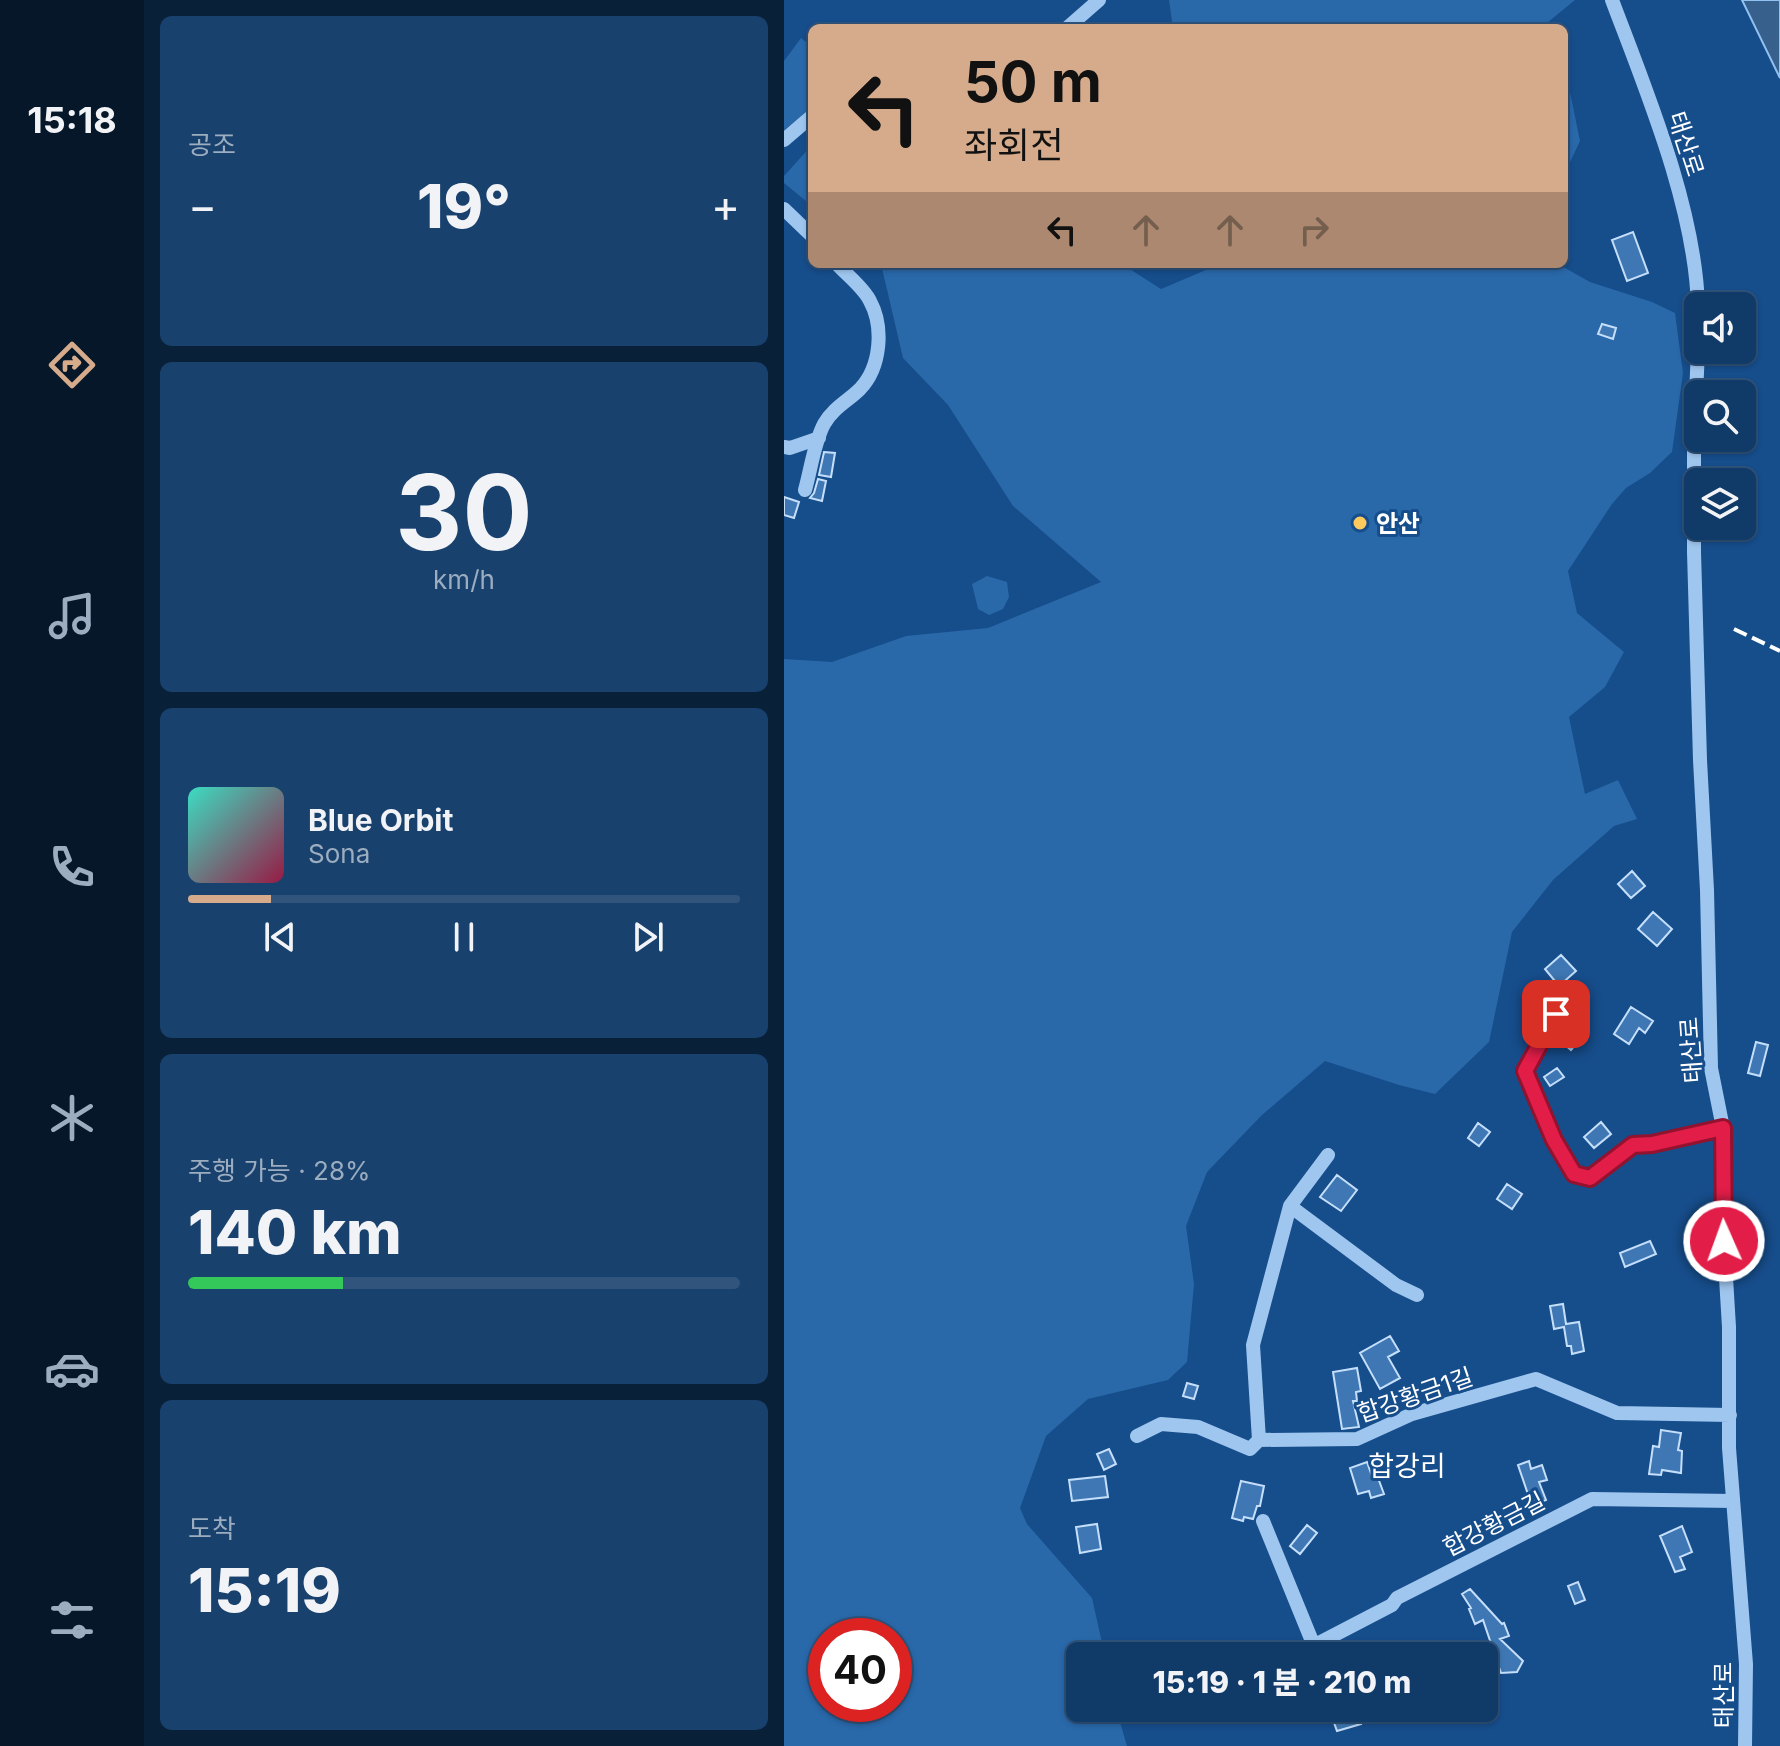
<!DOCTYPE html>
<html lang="ko">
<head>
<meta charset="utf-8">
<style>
  body { margin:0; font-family:Inter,"Noto Sans KR",sans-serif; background:#19416e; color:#f1f3f6; height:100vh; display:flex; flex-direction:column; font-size:30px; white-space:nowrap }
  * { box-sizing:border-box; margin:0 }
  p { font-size:26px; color:#9cadc0 }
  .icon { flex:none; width:44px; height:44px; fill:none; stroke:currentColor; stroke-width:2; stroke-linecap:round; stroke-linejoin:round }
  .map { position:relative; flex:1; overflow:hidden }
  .side { display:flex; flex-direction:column; gap:16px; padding:16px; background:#092039; width:640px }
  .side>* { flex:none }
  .hud { position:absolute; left:24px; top:24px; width:760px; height:244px; border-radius:12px; box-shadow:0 2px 6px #0004,0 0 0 2px #30547c; background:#d6ab8b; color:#111; overflow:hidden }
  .tools { position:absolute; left:900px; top:292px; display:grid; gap:16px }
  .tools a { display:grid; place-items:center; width:72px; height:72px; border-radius:12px; background:#103a68; box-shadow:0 2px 6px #0004,0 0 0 2px #30547c; font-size:40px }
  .speed { position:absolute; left:24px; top:1618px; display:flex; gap:16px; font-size:40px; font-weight:700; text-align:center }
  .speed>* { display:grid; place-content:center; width:104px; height:104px; border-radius:50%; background:#103a68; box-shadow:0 2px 6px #0004,0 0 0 2px #30547c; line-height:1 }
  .speed .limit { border:12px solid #d22; background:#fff; color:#111 }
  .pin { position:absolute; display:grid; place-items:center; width:68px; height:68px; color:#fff; margin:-34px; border-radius:16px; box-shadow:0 4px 12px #0006 }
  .me { position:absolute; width:88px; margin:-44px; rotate:358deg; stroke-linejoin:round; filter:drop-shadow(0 0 6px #0008) }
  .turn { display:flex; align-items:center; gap:28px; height:168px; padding:0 24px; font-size:36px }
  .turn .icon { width:104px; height:104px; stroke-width:2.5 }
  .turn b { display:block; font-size:56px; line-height:68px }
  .lanes { display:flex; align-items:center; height:76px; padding:0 24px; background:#0003; justify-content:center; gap:40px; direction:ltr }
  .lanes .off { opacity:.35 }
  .big { font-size:60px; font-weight:800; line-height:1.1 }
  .side .widget { flex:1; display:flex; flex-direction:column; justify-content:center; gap:12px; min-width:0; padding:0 28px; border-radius:12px; background:#19416e }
  .side .dial { align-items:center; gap:0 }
  .dial b { font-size:104px; line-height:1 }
  .song { display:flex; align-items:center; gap:24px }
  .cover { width:96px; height:96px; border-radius:12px; background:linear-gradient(135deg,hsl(170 70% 55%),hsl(340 70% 35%)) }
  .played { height:8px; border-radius:4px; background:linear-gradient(90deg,#d6ab8b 15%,#30547c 15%) }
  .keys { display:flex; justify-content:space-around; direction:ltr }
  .heat { display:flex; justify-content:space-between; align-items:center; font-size:44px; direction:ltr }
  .charge { height:12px; border-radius:6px; background:linear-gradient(90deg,#34c759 28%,#30547c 0) }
  .trip { position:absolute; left:282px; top:1642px; width:432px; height:80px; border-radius:12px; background:#103a68; box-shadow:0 2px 6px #0004,0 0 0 2px #30547c; font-weight:800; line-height:80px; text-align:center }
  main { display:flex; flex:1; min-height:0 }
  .tab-bar { display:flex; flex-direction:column; width:144px; justify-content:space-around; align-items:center; background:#06172a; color:#9cadc0 }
  .tab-bar .icon { width:56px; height:56px }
  .tab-bar .selected { color:#d6ab8b }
  .tab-bar b { font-size:36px; color:#f1f3f6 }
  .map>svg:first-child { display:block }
  .green { fill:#2968a9; fill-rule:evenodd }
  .water { fill:#37608d; stroke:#91c1f1; stroke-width:2 }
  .building { fill:#3e77b3; stroke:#c5dffb; stroke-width:2 }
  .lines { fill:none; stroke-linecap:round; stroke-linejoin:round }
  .minor { stroke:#9fc6ef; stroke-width:14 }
  .rail { stroke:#fff; stroke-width:4; stroke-dasharray:14 6; stroke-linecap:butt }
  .route-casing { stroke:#92132f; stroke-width:20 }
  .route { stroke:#e11d48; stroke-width:14 }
  .poi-dot { fill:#ffca5d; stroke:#164d8b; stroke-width:3 }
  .labels { text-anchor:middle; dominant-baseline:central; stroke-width:6; stroke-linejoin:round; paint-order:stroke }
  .street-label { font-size:24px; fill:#fff; stroke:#164d8b }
  .poi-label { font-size:24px; font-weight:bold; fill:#fff; stroke:#164d8b; text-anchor:start }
  .quarter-label { font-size:28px; fill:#fff; stroke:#164d8b }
</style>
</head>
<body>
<main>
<nav class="tab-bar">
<b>15:18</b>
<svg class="icon selected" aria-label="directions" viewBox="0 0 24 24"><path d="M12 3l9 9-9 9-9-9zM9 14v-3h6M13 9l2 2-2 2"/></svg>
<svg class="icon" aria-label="music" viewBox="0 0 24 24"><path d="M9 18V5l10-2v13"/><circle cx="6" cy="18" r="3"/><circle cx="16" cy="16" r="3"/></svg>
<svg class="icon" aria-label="phone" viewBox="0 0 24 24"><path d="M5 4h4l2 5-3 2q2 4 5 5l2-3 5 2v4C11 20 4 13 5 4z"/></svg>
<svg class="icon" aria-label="climate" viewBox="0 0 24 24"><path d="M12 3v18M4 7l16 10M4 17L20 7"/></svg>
<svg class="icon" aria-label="car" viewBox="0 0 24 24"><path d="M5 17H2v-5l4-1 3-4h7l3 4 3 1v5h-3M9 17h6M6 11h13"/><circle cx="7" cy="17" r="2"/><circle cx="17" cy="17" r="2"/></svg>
<svg class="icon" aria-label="filters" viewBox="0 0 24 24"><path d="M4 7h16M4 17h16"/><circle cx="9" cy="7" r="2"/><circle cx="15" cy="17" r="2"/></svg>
</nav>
<section class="side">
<div class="widget"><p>공조</p>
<div class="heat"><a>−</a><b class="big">19°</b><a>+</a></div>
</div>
<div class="widget dial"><b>30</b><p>km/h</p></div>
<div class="widget">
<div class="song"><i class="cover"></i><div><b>Blue Orbit</b><p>Sona</p></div></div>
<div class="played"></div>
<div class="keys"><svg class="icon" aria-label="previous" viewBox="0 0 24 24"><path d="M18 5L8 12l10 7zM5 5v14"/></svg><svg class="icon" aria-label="pause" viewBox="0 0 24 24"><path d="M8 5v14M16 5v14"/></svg><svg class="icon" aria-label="next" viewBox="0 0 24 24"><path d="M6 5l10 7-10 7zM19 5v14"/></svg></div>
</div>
<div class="widget"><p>주행 가능 · 28%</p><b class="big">140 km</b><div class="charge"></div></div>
<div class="widget"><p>도착</p><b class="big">15:19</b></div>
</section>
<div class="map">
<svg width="996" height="1746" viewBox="0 0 996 1746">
  <rect width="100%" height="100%" fill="#164d8b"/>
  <path class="green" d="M385 0H791L763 23 764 28H389Z
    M17 38 28 47V108L0 130V61Z
    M780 63 796 141 780 175Z
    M28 145V206L0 183V176Z
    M97 264H338L377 289 436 264H774L806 282 868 302 891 313 899 373 888 452 866 473 842 488 828 504 784 571 793 613 840 652 821 687 785 717 801 794 834 780 853 819 830 826 769 880 728 932 705 1042 651 1094 615 1085 541 1061 478 1115 423 1172 402 1226 410 1284 403 1362 384 1380 304 1399 262 1436 236 1508 243 1524 308 1598 321 1656H296V1708H332L343 1746H0V659L48 662 122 636 204 628 317 582 229 506 164 405 119 358ZM42 1636H110V1704H42Z
    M203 576 223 582 225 597 219 609 205 615 194 609 188 584Z"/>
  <path class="water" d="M958 0H996V78Z"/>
  <path class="building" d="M849 232 864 273 843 281 828 240Z
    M818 324 832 328 829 339 814 334Z
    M40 452 51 453 47 477 35 475Z
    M34 479 42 481 38 501 26 498 30 493Z
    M0 497 15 502 10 518 0 515Z
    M848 871 861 886 847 898 834 884Z
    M869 912 888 929 873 946 854 929Z
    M777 955 792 971 775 986 761 969Z
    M847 1007 869 1021 861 1033 855 1028 845 1044 830 1034Z
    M785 1026 798 1036 787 1050 774 1039Z
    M972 1042 984 1045 976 1076 964 1073Z
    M773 1068 780 1077 766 1086 760 1077Z
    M817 1122 827 1134 810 1148 800 1137Z
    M694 1123 706 1132 695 1146 684 1138Z
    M553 1175 573 1190 557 1211 536 1197Z
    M723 1184 738 1194 728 1209 713 1199Z
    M866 1241 872 1254 841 1267 836 1253Z
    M779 1304 782 1324 795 1322 800 1351 788 1354 787 1346H783L780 1327 770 1329 766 1306Z
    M606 1336 615 1351 604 1357 616 1378 596 1389 576 1353Z
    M573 1368 577 1391 572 1392 573 1401H569L575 1427 558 1429 549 1372Z
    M403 1383 414 1386 410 1399 399 1396Z
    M877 1430 897 1433 894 1450 898 1451 897 1473 878 1470 877 1475 865 1474 869 1446 875 1447Z
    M325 1449 332 1464 320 1470 313 1454Z
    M745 1461 747 1469 758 1465 763 1480 755 1482 762 1500 748 1506 734 1465Z
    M583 1462 589 1479 594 1478 600 1494 587 1498 585 1491 574 1494 566 1468Z
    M321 1476 324 1497 288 1501 285 1480Z
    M457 1481 480 1486 476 1506H473L469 1519 460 1517 459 1521 448 1518Z
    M313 1524 317 1549 296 1553 292 1527Z
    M523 1525 533 1533 516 1554 506 1546Z
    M898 1526 908 1552 896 1557 901 1569 891 1572 876 1536Z
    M794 1582 801 1600 791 1604 784 1586Z
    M686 1589 718 1624 720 1623 725 1636 716 1639 739 1661 733 1672 717 1673 699 1620 691 1624 685 1609 687 1608 678 1594Z
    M591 1642 596 1656H557V1655Z
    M574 1712 577 1724 553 1731 549 1720Z"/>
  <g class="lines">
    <path class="minor" d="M828 0C863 93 911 207 914 306
      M283 28 315 0
      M0 140 28 116
      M0 209 28 236
      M914 350 910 440V552L916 760 923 890 927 1068 939 1128 938 1212 945 1327V1448L962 1664 961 1746
      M0 447 6 448 35 438
      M21 490C27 469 30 443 40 424 49 408 64 401 76 389 97 367 100 327 86 301 80 288 63 275 53 264
      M772 1014 741 1071 770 1140 790 1174 806 1178 849 1145 868 1144 939 1128
      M506 1206 544 1155
      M633 1295 612 1285 506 1206 469 1345 475 1440 573 1439 628 1414 752 1379 833 1413 946 1415
      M353 1436 377 1424 414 1427 466 1449 475 1440
      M479 1521 530 1646
      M434 1655 436 1656
      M510 1656 608 1605 613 1598 808 1499 949 1501"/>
    <path class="rail" d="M950 629 996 651"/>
  </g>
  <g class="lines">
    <g class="route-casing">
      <path id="route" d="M772 1014 741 1071 770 1140 790 1174 806 1178 849 1145 868 1144 939 1128 940 1241"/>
    </g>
    <use href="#route" class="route"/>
  </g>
  <circle class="poi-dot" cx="576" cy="523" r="8"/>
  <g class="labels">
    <g class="street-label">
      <text transform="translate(902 144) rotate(72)">태산로</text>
      <text transform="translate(907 1050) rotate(-94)">태산로</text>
      <text transform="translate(631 1395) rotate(-19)">합강황금1길</text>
      <text transform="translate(710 1524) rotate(-27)">합강황금길</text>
      <text transform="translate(939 1695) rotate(-90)">태산로</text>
    </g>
    <g class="poi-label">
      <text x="592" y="523">안산</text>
    </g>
    <g class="quarter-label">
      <text x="623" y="1466">합강리</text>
    </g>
  </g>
</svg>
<div class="tools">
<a><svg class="icon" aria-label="sound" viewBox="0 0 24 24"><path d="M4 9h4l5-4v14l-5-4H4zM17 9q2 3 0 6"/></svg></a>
<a><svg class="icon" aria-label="search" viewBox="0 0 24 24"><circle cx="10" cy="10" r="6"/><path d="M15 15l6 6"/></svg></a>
<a><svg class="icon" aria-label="layers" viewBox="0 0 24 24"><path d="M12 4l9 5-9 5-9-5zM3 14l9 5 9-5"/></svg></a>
</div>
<div class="speed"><div class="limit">40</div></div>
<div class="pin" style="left:772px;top:1014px;background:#d93025"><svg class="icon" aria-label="arrive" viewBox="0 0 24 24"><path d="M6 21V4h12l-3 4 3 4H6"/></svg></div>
<svg class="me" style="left:940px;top:1241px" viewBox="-20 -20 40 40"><circle r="17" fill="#e11d48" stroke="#fff" stroke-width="3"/><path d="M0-11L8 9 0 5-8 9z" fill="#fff"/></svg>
<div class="trip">15:19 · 1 분 · 210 m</div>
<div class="hud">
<div class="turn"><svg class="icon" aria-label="left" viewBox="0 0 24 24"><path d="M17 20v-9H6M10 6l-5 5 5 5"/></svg><div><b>50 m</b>좌회전</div></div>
<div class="lanes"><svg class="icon" aria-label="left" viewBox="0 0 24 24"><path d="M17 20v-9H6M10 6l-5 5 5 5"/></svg><svg class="icon off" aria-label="ahead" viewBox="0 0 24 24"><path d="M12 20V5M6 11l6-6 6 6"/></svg><svg class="icon off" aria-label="ahead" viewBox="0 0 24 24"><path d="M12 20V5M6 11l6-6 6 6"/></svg><svg class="icon off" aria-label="right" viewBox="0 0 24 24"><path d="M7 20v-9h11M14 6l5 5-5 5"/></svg></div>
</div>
</div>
</main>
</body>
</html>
